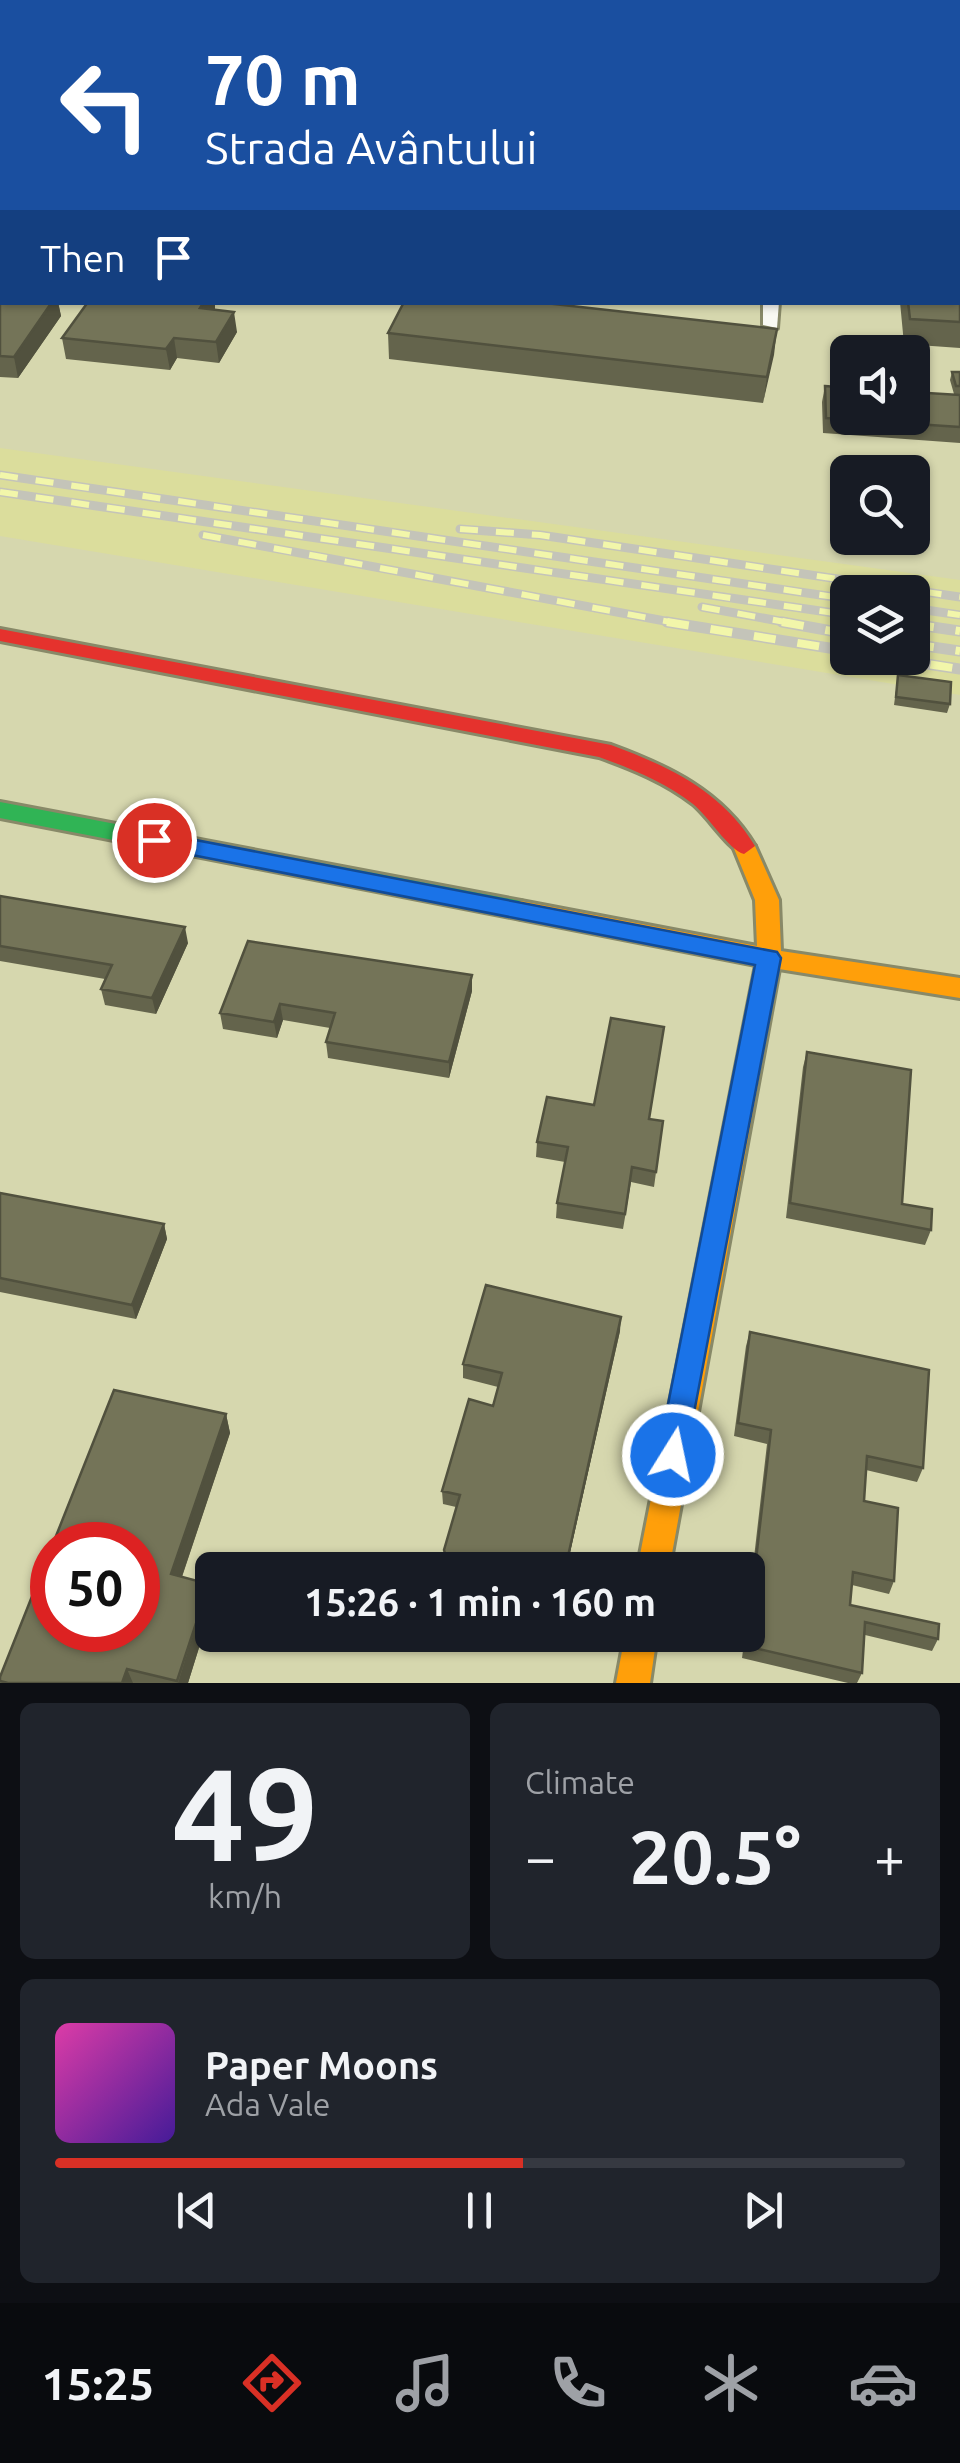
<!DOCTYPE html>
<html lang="en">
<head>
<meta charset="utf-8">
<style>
  body { margin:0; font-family:Ubuntu,sans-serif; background:#20242c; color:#f1f3f6; height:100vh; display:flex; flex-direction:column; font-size:38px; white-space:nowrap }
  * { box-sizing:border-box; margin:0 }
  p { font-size:32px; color:#9ea1a6 }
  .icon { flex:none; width:55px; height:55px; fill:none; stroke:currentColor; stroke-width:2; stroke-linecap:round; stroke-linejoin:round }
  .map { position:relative; height:1683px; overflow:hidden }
  .side { display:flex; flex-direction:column; gap:20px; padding:20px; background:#0d0f14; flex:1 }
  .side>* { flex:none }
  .top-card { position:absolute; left:0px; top:0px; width:960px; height:305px; box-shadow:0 2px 8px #0004; background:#1a4fa0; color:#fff; overflow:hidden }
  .controls { position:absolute; left:830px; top:335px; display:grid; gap:20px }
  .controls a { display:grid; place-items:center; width:100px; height:100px; border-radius:15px; background:#171b24; box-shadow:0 2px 8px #0004; font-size:50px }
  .speed { position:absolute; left:30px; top:1522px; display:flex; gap:20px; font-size:50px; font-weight:700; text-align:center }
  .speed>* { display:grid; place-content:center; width:130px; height:130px; border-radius:50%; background:#171b24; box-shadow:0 2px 8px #0004; line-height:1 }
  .speed .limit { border:15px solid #d22; background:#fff; color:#111 }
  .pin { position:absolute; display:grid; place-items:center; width:85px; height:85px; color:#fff; margin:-42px; border:5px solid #fff; border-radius:50%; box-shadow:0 2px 10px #0007 }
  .me { position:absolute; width:110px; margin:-55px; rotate:10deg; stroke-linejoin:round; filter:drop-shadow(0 0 8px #0008) }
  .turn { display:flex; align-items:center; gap:35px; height:210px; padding:0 40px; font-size:45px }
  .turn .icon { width:130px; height:130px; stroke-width:2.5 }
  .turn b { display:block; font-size:70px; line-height:85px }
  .then { display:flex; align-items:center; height:95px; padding:0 40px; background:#0003; gap:20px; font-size:38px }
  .big { font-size:75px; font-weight:600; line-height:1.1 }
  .side .tile { flex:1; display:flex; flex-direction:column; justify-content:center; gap:15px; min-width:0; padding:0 35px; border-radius:15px; background:#20242c }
  .side .dial { align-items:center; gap:0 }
  .dial b { font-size:130px; line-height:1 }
  .song { display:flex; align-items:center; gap:30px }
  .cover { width:120px; height:120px; border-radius:15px; background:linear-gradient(135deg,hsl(320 70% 55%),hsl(260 70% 35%)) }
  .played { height:10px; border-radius:5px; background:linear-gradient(90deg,#d93025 55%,#363941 55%) }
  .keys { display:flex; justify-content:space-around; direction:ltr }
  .heat { display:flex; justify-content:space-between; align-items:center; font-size:55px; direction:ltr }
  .side .tiles { flex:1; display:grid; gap:20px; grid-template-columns:1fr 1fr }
  .tile:last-child { grid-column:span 2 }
  .trip { position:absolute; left:195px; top:1552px; width:570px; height:100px; border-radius:15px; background:#171b24; box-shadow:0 2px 8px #0004; font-weight:600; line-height:100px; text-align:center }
  .menu { display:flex; height:160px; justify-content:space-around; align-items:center; background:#090b0e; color:#9ea1a6 }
  .menu .icon { width:70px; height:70px }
  .menu .active { color:#d93025 }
  .menu b { font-size:45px; color:#f1f3f6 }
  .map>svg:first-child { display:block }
  .built { fill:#dbdd9c; fill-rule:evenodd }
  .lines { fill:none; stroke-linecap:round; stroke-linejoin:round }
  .lane-casing { stroke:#888968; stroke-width:6 }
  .fast-casing { stroke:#888968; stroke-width:6 }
  .slow-casing { stroke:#888968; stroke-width:6 }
  .jam-casing { stroke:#888968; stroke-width:6 }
  .lane { fill:#f9f9f3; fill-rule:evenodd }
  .fast { fill:#30b455; fill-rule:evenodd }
  .slow { fill:#ff9f0a; fill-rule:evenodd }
  .jam { fill:#e5322d; fill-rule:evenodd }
  .rail-far1-casing { stroke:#c4c4b9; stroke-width:9 }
  .rail-casing { stroke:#c4c4b9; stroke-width:11 }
  .rail-far1 { stroke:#f2f6aa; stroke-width:6; stroke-dasharray:18; stroke-linecap:butt }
  .rail { stroke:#f2f6aa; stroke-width:8; stroke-dasharray:22; stroke-linecap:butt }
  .wall { fill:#64644c }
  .shaded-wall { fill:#51513e }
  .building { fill:#747458; stroke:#51513e; stroke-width:2.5; fill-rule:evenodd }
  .route { fill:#1a73e8; stroke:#114b97; stroke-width:2.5 }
</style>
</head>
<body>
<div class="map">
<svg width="960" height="1683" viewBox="0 0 960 1683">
  <rect width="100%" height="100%" fill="#d6d7ae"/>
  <path class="built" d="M0 448 960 580V695L0 536ZM848 592H912V658H848Z"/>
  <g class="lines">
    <g class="lane-casing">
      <path id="lane" d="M763 302H779L777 328 763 325Z"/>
    </g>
    <g class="fast-casing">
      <path id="fast" d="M700 0H757L759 2H702Z
        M0 802 521 901 529 904 533 910 529 916 521 919 0 818Z"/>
    </g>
    <g class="slow-casing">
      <path id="slow" d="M960 9V17L958 16V10Z
        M744 838 755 846 779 900 781 951 960 978V998L779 969 669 1570H637L756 965 521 919 513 916 509 910 513 904 521 901 757 946 755 900 733 846Z
        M625 1635H657L650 1683H616Z"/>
    </g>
    <g class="jam-casing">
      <path id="jam" d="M0 629 611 745C668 766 722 791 755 846L744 854C729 850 708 816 693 804 665 782 632 769 599 757L0 641Z"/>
    </g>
    <use href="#lane" class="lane"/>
    <use href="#fast" class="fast"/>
    <use href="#slow" class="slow"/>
    <use href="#jam" class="jam"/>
    <g class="rail-far1-casing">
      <path id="rail-far1" d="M0 475 848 599
        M0 492 848 615
        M460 529 540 535 960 597
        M203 535 681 624
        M702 607 796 624
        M912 608 960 615"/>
    </g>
    <g class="rail-casing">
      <path id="rail" d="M667 622 848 651
        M782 622 848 634
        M912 624 960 631
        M912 644 960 651
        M887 658 960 669"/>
    </g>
    <use href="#rail-far1" class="rail-far1"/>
    <use href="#rail" class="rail"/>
  </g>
  <path class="wall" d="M0 0H73L74 2H2V198H0Z
    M958 22H960V348L904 344 900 302H958Z
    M0 226H2V285H0Z
    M0 291 2 302H58L61 316 18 378 0 377Z
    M88 302H215V310L237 332 219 363 177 358 170 370 66 359 62 338Z
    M777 329 763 403 389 359 388 333Z
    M952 372H960V394H954L950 380Z
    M825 386 960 395V443L823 433 822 402Z
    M898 675 950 704 947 713 894 705Z
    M0 896 188 943 156 1014 105 1005 101 989 105 979 0 961Z
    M472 975V991L449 1078 328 1058 326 1042 330 1028 283 1020 277 1038 223 1029 220 1013Z
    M807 1052 902 1204 931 1230 925 1245 786 1218 803 1067Z
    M650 1119 663 1121 654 1187 631 1182 623 1229 556 1218 557 1203 565 1162 536 1157 537 1142Z
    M0 1193 164 1224 167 1239 136 1319 0 1292Z
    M620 1331 566 1570H447L444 1550 456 1507 443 1504 442 1491 493 1406 498 1387 463 1378V1364Z
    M750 1332 923 1468 917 1482 866 1470 864 1501 894 1581 889 1594 852 1585 850 1605 938 1639 932 1651 865 1635 862 1673 857 1683H848L742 1658 745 1635H748V1610L767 1444 734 1436 746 1346Z
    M226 1414 230 1433 182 1577 209 1584 212 1595V1606L188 1683H0V1677Z"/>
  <path class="shaded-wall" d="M52 302H58L61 316 18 378 14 357Z
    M204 302H215V309L200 308Z
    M234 312 237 332 219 363 216 342Z
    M777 329 774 355 763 403 767 377Z
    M174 338 177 358 170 370 166 349Z
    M185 927 188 943 156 1014 152 998Z
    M472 975V991L449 1078V1062Z
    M280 1004 283 1020 277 1038 274 1022Z
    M164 1224 167 1239 136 1319 132 1305Z
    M621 1317 620 1331 566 1570H565Z
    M226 1414 230 1433 177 1591 171 1574Z
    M209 1584 212 1595V1606L188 1683H178Z
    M127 1669 133 1683H122Z"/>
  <path class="building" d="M0 0H65L63 2H2V52L1 54Z
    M171 0H230L171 2Z
    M484 0H692L748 2H483Z
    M958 22H960V46L958 45Z
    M958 51 960 52V322L910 319 908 302H958Z
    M0 90H2V109H0Z
    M0 109H2V175L0 174Z
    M0 226H2V265H0Z
    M0 291H2V302H52L14 357 0 356Z
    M88 302H204L200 308 234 312 216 342 174 338 166 349 62 338Z
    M404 302H536L777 329 767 377 388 333Z
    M952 372H960V386H956Z
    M825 386 848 388V418H912V392L960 395V427L826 418Z
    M898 675 951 682 950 704 896 697Z
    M0 896 185 927 152 998 101 989 112 965 0 946Z
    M248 941 472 975 449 1062 326 1042 335 1013 280 1004 274 1022 220 1013Z
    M611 1018 664 1027 649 1119 663 1121 656 1172 632 1167 625 1214 557 1203 568 1147 537 1142 547 1097 594 1105Z
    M807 1052 911 1070 902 1204 932 1209 931 1230 790 1203Z
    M0 1193 164 1224 132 1305 0 1278Z
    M486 1285 621 1317 565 1570H454L448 1563 444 1550 460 1495 442 1491 469 1399 493 1406 502 1373 463 1364Z
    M750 1332 929 1370 923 1468 867 1456 864 1501 898 1508 894 1581 853 1572 850 1605 939 1624 938 1639 865 1622 862 1673 746 1646 771 1430 738 1423Z
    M114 1390 226 1414 171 1574 209 1584 177 1681 127 1669 122 1683H8L0 1681V1677ZM52 1545H138V1630H52Z"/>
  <path class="route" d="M154 832 777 952 781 958 684 1465 673 1470 662 1465 658 1455 755 965 146 846 142 840 146 834Z"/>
</svg>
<div class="controls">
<a><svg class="icon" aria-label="sound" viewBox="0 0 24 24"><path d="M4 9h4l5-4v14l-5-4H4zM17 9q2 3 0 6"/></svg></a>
<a><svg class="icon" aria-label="search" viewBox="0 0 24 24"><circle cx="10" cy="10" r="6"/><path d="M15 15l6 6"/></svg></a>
<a><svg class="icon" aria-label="layers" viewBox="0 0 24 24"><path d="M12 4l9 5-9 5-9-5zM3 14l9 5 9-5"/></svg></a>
</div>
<div class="speed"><div class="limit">50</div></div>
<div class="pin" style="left:154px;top:840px;background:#d93025"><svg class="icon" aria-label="arrive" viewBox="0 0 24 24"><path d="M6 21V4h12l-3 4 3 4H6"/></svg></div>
<svg class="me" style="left:673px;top:1455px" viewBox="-20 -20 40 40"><circle r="17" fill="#1a73e8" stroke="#fff" stroke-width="3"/><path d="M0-11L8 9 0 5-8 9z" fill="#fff"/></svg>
<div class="trip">15:26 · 1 min · 160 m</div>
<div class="top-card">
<div class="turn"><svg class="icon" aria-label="left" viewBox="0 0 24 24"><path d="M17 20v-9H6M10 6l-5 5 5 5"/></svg><div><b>70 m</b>Strada Avântului</div></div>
<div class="then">Then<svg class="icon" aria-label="arrive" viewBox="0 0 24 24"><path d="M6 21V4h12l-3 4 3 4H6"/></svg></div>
</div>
</div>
<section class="side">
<div class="tiles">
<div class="tile dial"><b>49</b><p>km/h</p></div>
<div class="tile"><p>Climate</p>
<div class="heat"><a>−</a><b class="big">20.5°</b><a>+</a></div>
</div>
<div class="tile">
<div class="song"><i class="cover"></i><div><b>Paper Moons</b><p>Ada Vale</p></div></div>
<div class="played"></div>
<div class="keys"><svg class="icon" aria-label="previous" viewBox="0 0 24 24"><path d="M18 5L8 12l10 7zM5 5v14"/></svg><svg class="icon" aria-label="pause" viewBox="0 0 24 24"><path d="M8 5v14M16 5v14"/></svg><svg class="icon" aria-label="next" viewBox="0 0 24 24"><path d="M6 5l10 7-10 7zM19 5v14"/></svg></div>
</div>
</div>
</section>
<nav class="menu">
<b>15:25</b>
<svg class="icon active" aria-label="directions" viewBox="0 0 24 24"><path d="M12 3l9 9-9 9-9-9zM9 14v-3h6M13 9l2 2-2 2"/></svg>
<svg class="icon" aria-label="music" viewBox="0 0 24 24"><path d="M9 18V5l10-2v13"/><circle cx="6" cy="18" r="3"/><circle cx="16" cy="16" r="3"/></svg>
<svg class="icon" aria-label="phone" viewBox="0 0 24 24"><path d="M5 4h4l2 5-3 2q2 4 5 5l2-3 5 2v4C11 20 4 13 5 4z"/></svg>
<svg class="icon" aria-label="climate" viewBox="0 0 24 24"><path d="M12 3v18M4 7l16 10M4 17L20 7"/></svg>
<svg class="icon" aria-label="car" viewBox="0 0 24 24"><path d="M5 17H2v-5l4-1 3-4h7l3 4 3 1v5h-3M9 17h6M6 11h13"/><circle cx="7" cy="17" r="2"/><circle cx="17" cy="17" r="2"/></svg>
</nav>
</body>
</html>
